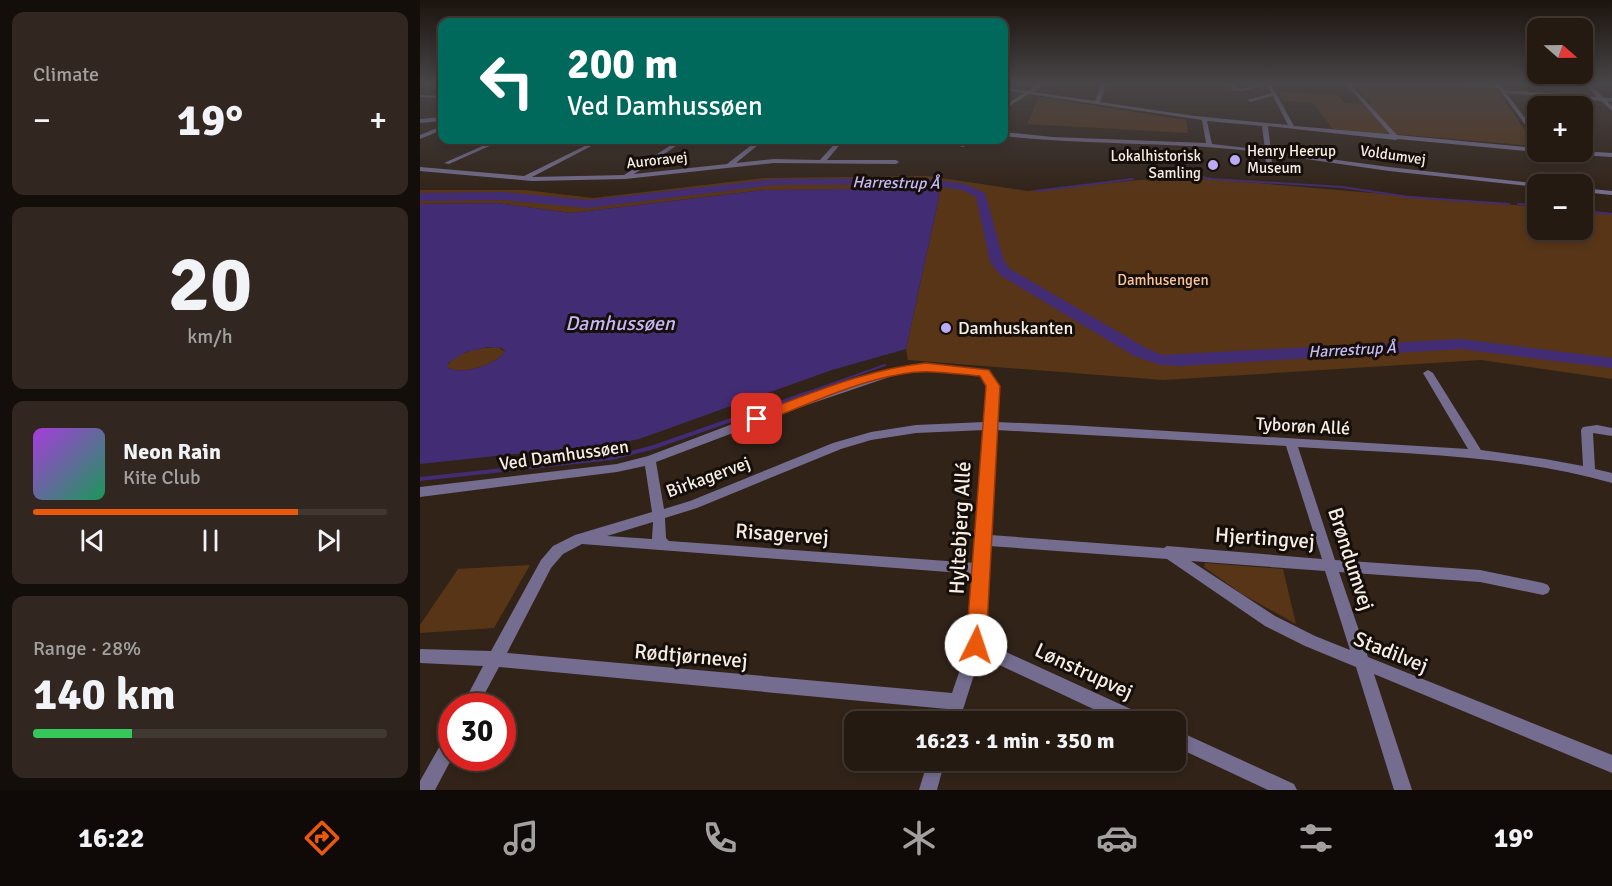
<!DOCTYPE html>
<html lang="en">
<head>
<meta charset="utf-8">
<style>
  body { margin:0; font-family:Signika,sans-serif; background:#312720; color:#f1f3f6; height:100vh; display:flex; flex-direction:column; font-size:22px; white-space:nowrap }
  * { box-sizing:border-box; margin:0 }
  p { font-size:20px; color:#a3a19f }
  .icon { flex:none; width:33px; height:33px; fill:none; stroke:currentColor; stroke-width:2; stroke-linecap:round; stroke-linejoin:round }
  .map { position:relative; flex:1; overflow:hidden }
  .sheet { display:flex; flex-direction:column; gap:12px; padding:12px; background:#140e0a; width:420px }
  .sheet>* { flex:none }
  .top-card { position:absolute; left:18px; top:18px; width:570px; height:126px; border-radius:12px; box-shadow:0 3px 9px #0003,0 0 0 2px #423832; background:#00695c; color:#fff; overflow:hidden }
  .needle { width:39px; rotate:110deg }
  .controls { position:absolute; left:1107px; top:18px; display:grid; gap:12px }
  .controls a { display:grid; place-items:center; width:66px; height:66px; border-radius:12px; background:#251a12; box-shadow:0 3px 9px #0003,0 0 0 2px #423832; font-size:30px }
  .speed { position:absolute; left:18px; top:693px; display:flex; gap:12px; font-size:30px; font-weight:700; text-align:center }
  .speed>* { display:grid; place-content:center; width:78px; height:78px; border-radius:50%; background:#251a12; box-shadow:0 3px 9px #0003,0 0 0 2px #423832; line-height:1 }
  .speed .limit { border:9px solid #d22; background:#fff; color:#111 }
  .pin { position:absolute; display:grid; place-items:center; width:51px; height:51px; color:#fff; margin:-26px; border-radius:12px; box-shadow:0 3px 9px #0006 }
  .me { position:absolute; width:66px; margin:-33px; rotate:4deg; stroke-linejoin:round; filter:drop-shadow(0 0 4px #0008) }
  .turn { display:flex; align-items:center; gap:21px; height:126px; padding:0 30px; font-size:27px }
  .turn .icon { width:78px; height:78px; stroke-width:2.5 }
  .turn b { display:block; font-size:42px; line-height:51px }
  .big { font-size:45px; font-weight:700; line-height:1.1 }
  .sheet .tile { flex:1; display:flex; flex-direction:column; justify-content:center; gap:9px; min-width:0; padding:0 21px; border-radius:12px; background:#312720 }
  .sheet .dial { align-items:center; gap:0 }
  .dial b { font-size:78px; line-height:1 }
  .song { display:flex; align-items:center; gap:18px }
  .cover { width:72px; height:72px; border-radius:9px; background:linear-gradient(135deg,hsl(280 70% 55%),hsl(150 70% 35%)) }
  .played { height:6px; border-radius:3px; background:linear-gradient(90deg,#ea580c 75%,#423832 75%) }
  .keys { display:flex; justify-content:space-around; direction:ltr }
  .heat { display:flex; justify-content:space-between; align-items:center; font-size:33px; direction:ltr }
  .charge { height:9px; border-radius:4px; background:linear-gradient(90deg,#34c759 28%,#423832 0) }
  .trip { position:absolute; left:424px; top:711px; width:342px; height:60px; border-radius:12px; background:#251a12; box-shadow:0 3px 9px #0003,0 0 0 2px #423832; font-weight:700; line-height:60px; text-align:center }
  .tab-bar { display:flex; height:96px; justify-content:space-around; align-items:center; background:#0f0a07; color:#a3a19f }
  .tab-bar .icon { width:42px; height:42px }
  .tab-bar .current { color:#ea580c }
  .tab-bar b { font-size:27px; color:#f1f3f6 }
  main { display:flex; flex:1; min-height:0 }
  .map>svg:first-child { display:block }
  .green { fill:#583517 }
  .water { fill:#422c73; fill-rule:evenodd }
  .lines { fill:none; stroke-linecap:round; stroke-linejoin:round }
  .stream-far1 { stroke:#422c73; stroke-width:2 }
  .stream { stroke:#422c73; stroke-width:4 }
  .river { fill:#422c73; fill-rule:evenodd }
  .minor { fill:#746d8f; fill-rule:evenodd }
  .route { fill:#ea580c; stroke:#983908; stroke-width:1.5 }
  .poi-dot { fill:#bbaaf6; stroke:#150e09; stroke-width:2 }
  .labels { text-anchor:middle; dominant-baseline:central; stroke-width:6; stroke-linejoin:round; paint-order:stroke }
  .far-poi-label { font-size:15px; fill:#f6ede5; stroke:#150e09; text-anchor:start }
  .far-street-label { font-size:15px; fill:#f6ede5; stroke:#150e09 }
  .far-park-label { font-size:15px; fill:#fcc396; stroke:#150e09 }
  .far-water-label { font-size:16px; font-style:italic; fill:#c4b8f6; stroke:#150e09 }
  .poi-label { font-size:18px; fill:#f6ede5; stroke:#150e09; text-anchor:start }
  .street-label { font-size:18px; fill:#f6ede5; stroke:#150e09 }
  .water-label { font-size:20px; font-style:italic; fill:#c4b8f6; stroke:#150e09 }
  .near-street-label { font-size:21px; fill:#f6ede5; stroke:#150e09 }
</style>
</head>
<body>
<main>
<section class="sheet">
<div class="tile"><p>Climate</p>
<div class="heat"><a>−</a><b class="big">19°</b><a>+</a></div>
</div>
<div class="tile dial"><b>20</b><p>km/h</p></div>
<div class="tile">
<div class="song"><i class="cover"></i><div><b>Neon Rain</b><p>Kite Club</p></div></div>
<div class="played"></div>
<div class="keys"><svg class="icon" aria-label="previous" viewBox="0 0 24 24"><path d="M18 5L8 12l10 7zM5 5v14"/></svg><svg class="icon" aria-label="pause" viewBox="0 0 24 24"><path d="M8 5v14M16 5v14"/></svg><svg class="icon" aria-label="next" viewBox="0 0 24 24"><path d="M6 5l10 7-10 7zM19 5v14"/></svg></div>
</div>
<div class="tile"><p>Range · 28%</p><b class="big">140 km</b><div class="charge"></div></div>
</section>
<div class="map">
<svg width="1192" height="790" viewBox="0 0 1192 790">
  <rect width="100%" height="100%" fill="#312318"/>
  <path class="green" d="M934 84H1037L1075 87 1116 146 913 129 892 102 864 101 859 92 918 95 924 103 951 104Z
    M619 97 766 120 768 133 607 124Z
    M508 176 608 191 719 180 778 178 1117 207 1118 230H1162L1163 210 1192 213V379L1061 360 743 380 488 360 486 349 519 197 518 191 514 189 345 190 151 213 77 203 0 204V190H105L173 198 344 178Z
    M78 347 85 352C75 365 44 375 28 368V364C41 350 61 348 78 347Z
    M785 563 863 569 876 624 822 594 784 567Z
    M110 565 74 628 0 633V625L38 569Z"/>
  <path class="water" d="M508 188 518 191 519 197 486 349 412 370 219 439 200 443 0 464V204L77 203 151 213 345 190ZM68 347 82 348 85 352C75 365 44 375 28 368V363L46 352Z"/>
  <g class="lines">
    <path class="stream-far1" d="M771 175 792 179 922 187 989 197 1089 204
      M616 191 713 179
      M1098 204 1118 206
      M1162 211 1192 214
      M380 395 465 365"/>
    <path class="stream" d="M0 479 192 458 234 447 385 394"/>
    <path class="river" d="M503 178 545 184 565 193 584 261 590 269 726 348 742 355 1041 339 1192 358V368L1041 349 760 366 740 365 714 356 580 275 570 262 556 197 542 190 503 184 354 185 168 208 83 200 0 201V193L83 192 168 200 354 179Z"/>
    <path class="minor" d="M0 84H6L0 86Z
      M619 84H624L613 92 675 101 682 84H686L680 102 775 116 868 125 853 96 830 102 827 100 852 93 847 85C832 85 827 95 811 89V84H815V88L823 89 837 84H851L874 126 970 134 926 84H930L977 135 1118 148V152H1119H1118L978 139 976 140 848 126 851 151 969 167 1121 184H1118V187L969 171 851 154 852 163 849 165 846 163 845 153C758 141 670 146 584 136V132L633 137 786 143 782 120 609 94 584 109V106L604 93 584 90V88L607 91ZM787 121 842 126 845 150 792 144Z
      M1044 84 1075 85V84H1079L1084 90 1177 97 1165 84H1169L1184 98H1192V102L1187 101 1192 106V111L1181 101 1086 93 1118 135V142L1078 88 1046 85Z
      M0 95 22 96V98L0 97Z
      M22 117V121L0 123V119Z
      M22 126V130L0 139V135Z
      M76 140H83L29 164 24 163Z
      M177 140H183L112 177 204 175 259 140H265L214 174 307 164 338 140H344L316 163 354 159 400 160 418 140H424L407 160H476L479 162 476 164 354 163 205 179 112 181 0 171V167L104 176Z
      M541 140H547L544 147 539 146Z
      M1162 151 1192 153V157L1144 154 1141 152Z
      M1162 188 1192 191V195L1162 192Z
      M505 364 568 370 578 386 576 422 648 425 1048 449 1003 373 1008 370 1013 373 1061 450 1125 459 1163 466 1161 430 1163 427 1177 425 1192 428V436L1173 433 1175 469 1192 473V483C1090 454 983 454 878 447L915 560 1060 570 1123 583 1128 585 1130 589 1128 593 1123 595 1060 582 919 572 948 657 1192 755V773L954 674 992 790H974L936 667 885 646 845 626 747 559 569 546 564 642 726 716 728 722H701L560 656 539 722H523L527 709 79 667 58 706H42L63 666 0 663V649L71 651 121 560 133 546 155 535 232 512 225 466 197 472 0 497V487L197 464 228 456 376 400 476 368ZM505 370 561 375 568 386 565 422 496 425 451 432 413 443 270 501 244 509 236 462 384 406 481 373ZM565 430 555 563 249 541 246 538 245 518 277 508 421 449 451 440 496 433ZM576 430 866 446 902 559 747 546 744 548 570 535ZM233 522 232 539 187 536ZM162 544 554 574 548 646 532 693 87 653 131 568 143 554ZM771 561 905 571 930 650 895 636 855 616Z
      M756 730 874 784 877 790H848L756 747Z
      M32 733V758L15 790H0V781L26 735Z
      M508 760H525L517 790H499Z"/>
  </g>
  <linearGradient id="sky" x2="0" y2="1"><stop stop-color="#1b130d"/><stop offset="0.43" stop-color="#484548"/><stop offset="1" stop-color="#484548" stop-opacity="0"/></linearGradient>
  <rect width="1192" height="194" fill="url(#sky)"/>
  <path class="route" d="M506 363 569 370 580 386 566 645 563 652 556 655 549 652 546 645 566 386 560 376C534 374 508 369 482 374 434 382 387 405 342 422L337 424 330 419 332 415C388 395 446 369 506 363Z"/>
  <g class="poi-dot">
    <circle cx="815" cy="160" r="6"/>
    <circle cx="793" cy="165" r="6"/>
    <circle cx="526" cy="328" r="6"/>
  </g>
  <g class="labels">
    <g class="far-poi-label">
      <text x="827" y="151">Henry Heerup<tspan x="827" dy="17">Museum</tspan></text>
      <text x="781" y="156" text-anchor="end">Lokalhistorisk<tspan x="781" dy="17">Samling</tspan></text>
    </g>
    <g class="far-street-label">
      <text transform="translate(973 155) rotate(8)">Voldumvej</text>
      <text transform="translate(237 160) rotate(-6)">Auroravej</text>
    </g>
    <g class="far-park-label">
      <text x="743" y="280">Damhusengen</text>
    </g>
    <g class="far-water-label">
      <text transform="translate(476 183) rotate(1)">Harrestrup Å</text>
      <text transform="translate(932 350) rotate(-3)">Harrestrup Å</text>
    </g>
    <g class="poi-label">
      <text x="538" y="328">Damhuskanten</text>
    </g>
    <g class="street-label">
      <text transform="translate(883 426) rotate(3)">Tyborøn Allé</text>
      <text transform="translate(144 455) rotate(-8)">Ved Damhussøen</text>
      <text transform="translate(288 477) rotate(-20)">Birkagervej</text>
    </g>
    <g class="water-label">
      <text x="200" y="323">Damhussøen</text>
    </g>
    <g class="near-street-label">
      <text transform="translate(540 528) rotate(-87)">Hyltebjerg Allé</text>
      <text transform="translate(362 534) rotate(4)">Risagervej</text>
      <text transform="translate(845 538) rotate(4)">Hjertingvej</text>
      <text transform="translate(931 559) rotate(72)">Brøndumvej</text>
      <text transform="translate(971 652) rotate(22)">Stadilvej</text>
      <text transform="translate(271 656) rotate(5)">Rødtjørnevej</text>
      <text transform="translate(664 671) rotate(25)">Lønstrupvej</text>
    </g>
  </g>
</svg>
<div class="controls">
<a><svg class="needle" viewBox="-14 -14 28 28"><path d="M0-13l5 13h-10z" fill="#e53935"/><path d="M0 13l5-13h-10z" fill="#a3a19f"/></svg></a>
<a>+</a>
<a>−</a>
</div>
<div class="speed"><div class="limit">30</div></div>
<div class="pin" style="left:337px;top:419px;background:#d93025"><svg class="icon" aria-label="arrive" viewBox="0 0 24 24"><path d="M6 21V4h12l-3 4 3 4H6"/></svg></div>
<svg class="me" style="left:556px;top:645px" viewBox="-20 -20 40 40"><circle r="19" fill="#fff"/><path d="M0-13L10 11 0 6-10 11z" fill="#ea580c"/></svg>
<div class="trip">16:23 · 1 min · 350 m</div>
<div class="top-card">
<div class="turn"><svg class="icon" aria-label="left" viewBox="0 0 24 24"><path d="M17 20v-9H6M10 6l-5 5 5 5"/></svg><div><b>200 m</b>Ved Damhussøen</div></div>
</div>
</div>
</main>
<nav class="tab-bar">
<b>16:22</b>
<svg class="icon current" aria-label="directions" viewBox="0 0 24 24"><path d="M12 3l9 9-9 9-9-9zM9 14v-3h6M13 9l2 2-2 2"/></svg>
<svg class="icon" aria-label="music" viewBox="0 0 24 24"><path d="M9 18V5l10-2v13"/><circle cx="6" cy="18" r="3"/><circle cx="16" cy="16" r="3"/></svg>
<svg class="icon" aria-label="phone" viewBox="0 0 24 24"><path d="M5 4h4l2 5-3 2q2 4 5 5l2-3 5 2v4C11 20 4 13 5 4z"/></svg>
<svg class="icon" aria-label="climate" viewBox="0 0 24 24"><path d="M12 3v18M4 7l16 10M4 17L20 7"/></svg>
<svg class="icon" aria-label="car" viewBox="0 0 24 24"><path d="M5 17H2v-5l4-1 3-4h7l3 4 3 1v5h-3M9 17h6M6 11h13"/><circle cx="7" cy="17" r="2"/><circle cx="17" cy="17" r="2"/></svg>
<svg class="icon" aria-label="filters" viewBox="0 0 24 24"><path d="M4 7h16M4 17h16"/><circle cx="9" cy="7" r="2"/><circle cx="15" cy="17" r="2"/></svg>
<b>19°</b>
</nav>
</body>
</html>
